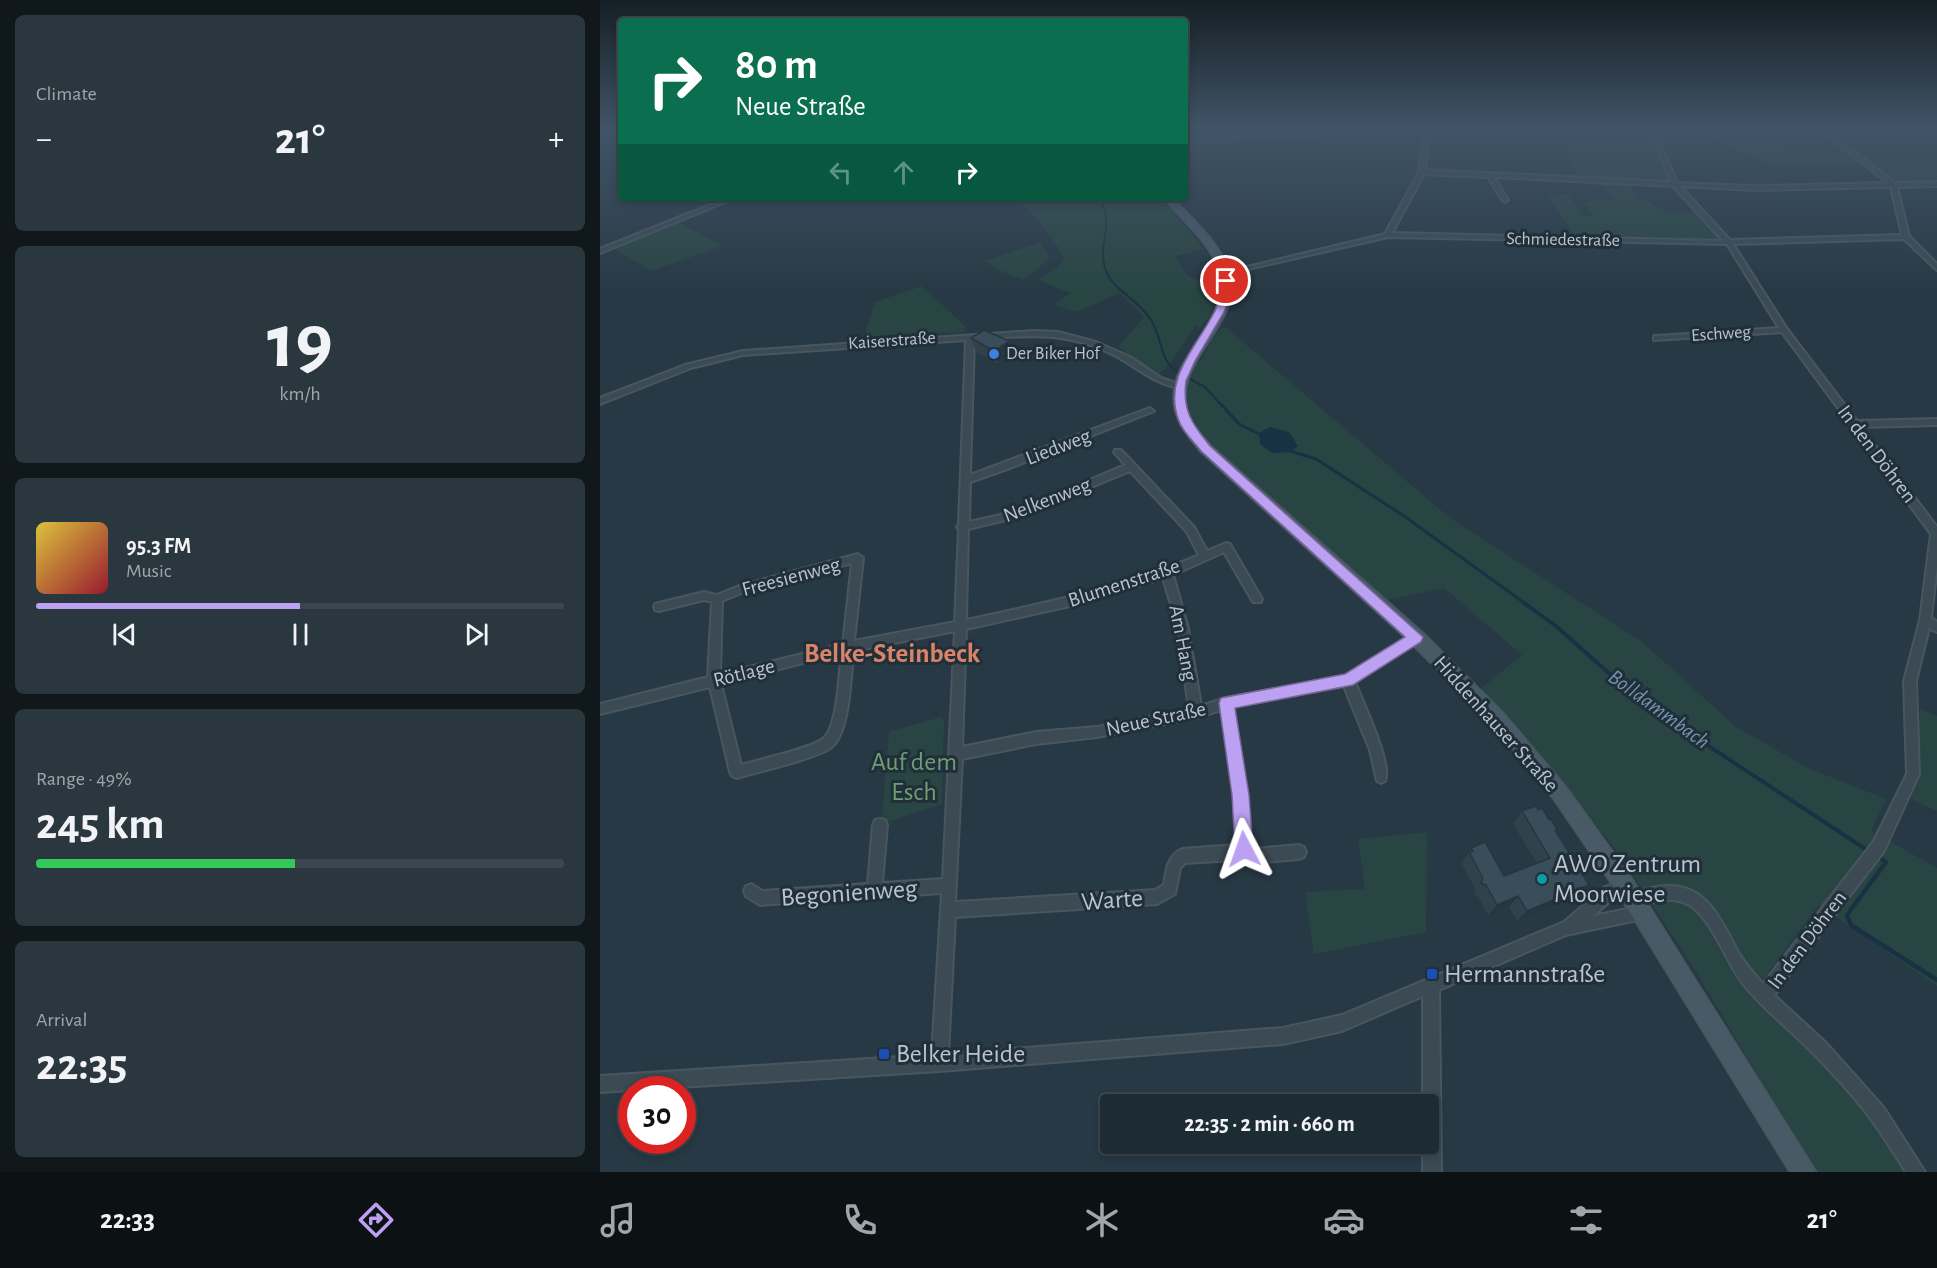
<!DOCTYPE html>
<html lang="en">
<head>
<meta charset="utf-8">
<style>
  body { margin:0; font-family:"Alegreya Sans",sans-serif; background:#2a373f; color:#f1f3f6; height:100vh; display:flex; flex-direction:column; font-size:22px; white-space:nowrap }
  * { box-sizing:border-box; margin:0 }
  p { font-size:20px; color:#a0a7ac }
  .icon { flex:none; width:33px; height:33px; fill:none; stroke:currentColor; stroke-width:2; stroke-linecap:round; stroke-linejoin:round }
  .map { position:relative; flex:1; overflow:hidden }
  .side { display:flex; flex-direction:column; gap:15px; padding:15px; background:#10181c; width:600px }
  .side>* { flex:none }
  .top-card { position:absolute; left:18px; top:18px; width:570px; height:183px; border-radius:6px; box-shadow:0 3px 9px #0003,0 0 0 2px #3b474e; background:#0b6e4f; color:#fff; overflow:hidden }
  .speed { position:absolute; left:18px; top:1076px; display:flex; gap:12px; font-size:30px; font-weight:700; text-align:center }
  .speed>* { display:grid; place-content:center; width:78px; height:78px; border-radius:50%; background:#1d2b33; box-shadow:0 3px 9px #0003,0 0 0 2px #3b474e; line-height:1 }
  .speed .limit { border:9px solid #d22; background:#fff; color:#111 }
  .pin { position:absolute; display:grid; place-items:center; width:51px; height:51px; color:#fff; margin:-26px; border:3px solid #fff; border-radius:50%; box-shadow:0 2px 6px #0007 }
  .me { position:absolute; width:66px; margin:-33px; rotate:356deg; stroke-linejoin:round; filter:drop-shadow(0 0 4px #0008) }
  .turn { display:flex; align-items:center; gap:21px; height:126px; padding:0 18px; font-size:27px }
  .turn .icon { width:78px; height:78px; stroke-width:2.5 }
  .turn b { display:block; font-size:42px; line-height:51px }
  .lanes { display:flex; align-items:center; height:57px; padding:0 18px; background:#0003; justify-content:center; gap:30px; direction:ltr }
  .lanes .off { opacity:.35 }
  .big { font-size:45px; font-weight:700; line-height:1.1 }
  .side .widget { flex:1; display:flex; flex-direction:column; justify-content:center; gap:9px; min-width:0; padding:0 21px; border-radius:9px; background:#2a373f }
  .side .dial { align-items:center; gap:0 }
  .dial b { font-size:78px; line-height:1 }
  .song { display:flex; align-items:center; gap:18px }
  .cover { width:72px; height:72px; border-radius:9px; background:linear-gradient(135deg,hsl(50 70% 55%),hsl(350 70% 35%)) }
  .played { height:6px; border-radius:3px; background:linear-gradient(90deg,#bca0f2 50%,#3b474e 50%) }
  .keys { display:flex; justify-content:space-around; direction:ltr }
  .heat { display:flex; justify-content:space-between; align-items:center; font-size:33px; direction:ltr }
  .charge { height:9px; border-radius:4px; background:linear-gradient(90deg,#34c759 49%,#3b474e 0) }
  .trip { position:absolute; left:500px; top:1094px; width:339px; height:60px; border-radius:6px; background:#1d2b33; box-shadow:0 3px 9px #0003,0 0 0 2px #3b474e; font-weight:700; line-height:60px; text-align:center }
  .tab-bar { display:flex; height:96px; justify-content:space-around; align-items:center; background:#0c1114; color:#a0a7ac }
  .tab-bar .icon { width:42px; height:42px }
  .tab-bar .on { color:#bca0f2 }
  .tab-bar b { font-size:27px; color:#f1f3f6 }
  main { display:flex; flex:1; min-height:0 }
  .map>svg:first-child { display:block }
  .green { fill:#294543 }
  .water { fill:#193243 }
  .lines { fill:none; stroke-linecap:round; stroke-linejoin:round }
  .stream-far4 { stroke:#193243; stroke-width:1.5 }
  .stream-far3 { stroke:#193243; stroke-width:2 }
  .stream-far2 { stroke:#193243; stroke-width:3 }
  .stream-far1 { stroke:#193243; stroke-width:4 }
  .stream { stroke:#193243; stroke-width:4.5 }
  .minor-casing { stroke:#485660; stroke-width:4 }
  .secondary-casing { stroke:#485660; stroke-width:3 }
  .minor { fill:#3b4a53; fill-rule:evenodd }
  .secondary { fill:#495a67; fill-rule:evenodd }
  .wall { fill:#31424d }
  .shaded-wall { fill:#28363f }
  .building { fill:#394d5a; stroke:#28363f; stroke-width:1.5 }
  .route { fill:#bca0f2; stroke:#7a689d; stroke-width:1.5 }
  .shop-dot { fill:#3f7fe0; stroke:#202f39; stroke-width:2 }
  .culture-dot { fill:#0f9aa8; stroke:#202f39; stroke-width:2 }
  .transit-dot { fill:#1a4fb4; stroke:#202f39; stroke-width:2 }
  .labels { text-anchor:middle; dominant-baseline:central; stroke-width:6; stroke-linejoin:round; paint-order:stroke }
  .far-street-label { font-size:18px; fill:#b9c4cd; stroke:#202f39 }
  .far-poi-label { font-size:18px; fill:#b9c4cd; stroke:#202f39; text-anchor:start }
  .street-label { font-size:21px; fill:#b9c4cd; stroke:#202f39 }
  .water-label { font-size:22px; font-style:italic; fill:#7195ac; stroke:#202f39 }
  .near-park-label { font-size:26px; fill:#6f9e72; stroke:#202f39 }
  .near-poi-label { font-size:26px; fill:#b9c4cd; stroke:#202f39; text-anchor:start }
  .near-street-label { font-size:26px; fill:#b9c4cd; stroke:#202f39 }
  .district-label { font-size:27px; font-weight:bold; fill:#d98468; stroke:#202f39 }
</style>
</head>
<body>
<main>
<section class="side">
<div class="widget"><p>Climate</p>
<div class="heat"><a>−</a><b class="big">21°</b><a>+</a></div>
</div>
<div class="widget dial"><b>19</b><p>km/h</p></div>
<div class="widget">
<div class="song"><i class="cover"></i><div><b>95.3 FM</b><p>Music</p></div></div>
<div class="played"></div>
<div class="keys"><svg class="icon" aria-label="previous" viewBox="0 0 24 24"><path d="M18 5L8 12l10 7zM5 5v14"/></svg><svg class="icon" aria-label="pause" viewBox="0 0 24 24"><path d="M8 5v14M16 5v14"/></svg><svg class="icon" aria-label="next" viewBox="0 0 24 24"><path d="M6 5l10 7-10 7zM19 5v14"/></svg></div>
</div>
<div class="widget"><p>Range · 49%</p><b class="big">245 km</b><div class="charge"></div></div>
<div class="widget"><p>Arrival</p><b class="big">22:35</b></div>
</section>
<div class="map">
<svg width="1337" height="1172" viewBox="0 0 1337 1172">
  <rect width="100%" height="100%" fill="#273944"/>
  <path class="green" d="M965 128H1048L1069 180 977 178 974 176Z
    M1083 128H1119L1174 145 1221 154 1222 150 1250 152 1269 167 1162 161 1128 147 1111 136Z
    M1262 158H1337V182C1293 183 1296 186 1262 158Z
    M999 181 1029 182 1036 195 1068 213 1099 212 1123 240 1122 242 977 238 947 195 968 194 983 216H994L985 202 1015 200Z
    M415 198H561L604 249 575 256 588 276 620 290 610 315 601 328 595 326 571 363 557 376 518 347 544 317 520 293 476 312 454 305 470 293 438 280 457 268 464 258C451 234 436 216 415 198Z
    M77 222 123 246 51 271 12 248Z
    M440 243 450 258 424 280 398 270 384 261Z
    M322 286 366 327 364 332 264 338 275 302Z
    M624 326 850 518 1042 642 1136 727 1208 768 1286 799 1271 831 1337 868V986L1219 905 1151 995 1217 1056 1281 1131 1305 1172H1215L1101 980 1021 856 932 747 879 690 922 655 844 588 782 601 609 446C585 417 580 400 595 364L601 361 612 339Z
    M1320 709 1337 716V811L1311 799Z
    M340 717 344 720 342 804 285 823 282 818 289 732Z
    M827 832 826 932 714 954 705 892 765 889 758 839Z"/>
  <path class="water" d="M670 427 689 432 698 446 691 452 672 453 660 444 659 433Z"/>
  <g class="lines">
    <path class="stream-far4" d="M499 198C511 215 505 232 503 251"/>
    <path class="stream-far3" d="M503 250C501 290 534 292 551 320 565 342 556 359 582 375
      M588 378 605 387 623 407"/>
    <path class="stream-far2" d="M622 405 639 424 661 435
      M687 450 716 459 804 516 926 604"/>
    <path class="stream-far1" d="M924 603 956 626 1040 701 1270 852"/>
    <path class="stream" d="M1276 855 1286 862 1247 915 1251 925 1337 980"/>
    <g class="minor-casing">
      <path id="minor" d="M773 128H797L794 130 585 143V139Z
        M825 128H830L825 170 1071 182 1049 128H1054L1077 183 1154 186 1288 183 1218 128H1224L1295 183 1337 182V186L1297 187 1309 236 1337 264V270L1304 239 1133 244 1187 329 1257 421 1337 419V425L1261 427 1337 527V566L1331 618 1337 622V632L1329 628 1316 681 1319 774 1284 851 1174 995 1227 1044 1284 1108 1325 1172H1306C1295 1155 1285 1138 1273 1122 1259 1101 1234 1075 1216 1056 1193 1032 1166 1012 1144 985 1126 963 1114 922 1091 906 1073 894 1052 903 1033 906L1028 904 1026 899 1028 894 1033 892C1045 890 1058 885 1070 886 1110 886 1123 926 1140 955 1147 966 1155 975 1163 984L1274 841 1307 774 1304 681 1320 620 1331 534 1182 332 1054 340V336H1057L1179 328 1127 244 788 237 622 275V273L785 234 819 172ZM824 174 888 177 902 200 905 202 908 200 894 177 1073 186 1123 241 792 233ZM1080 186 1154 190 1291 187 1302 235 1130 240Z
        M127 198H135L0 253V249Z
        M434 331 458 332 496 342 530 357 561 378 584 386 580 388C554 384 537 367 514 355 465 330 427 336 374 339L370 475 547 409 550 408 554 411 410 468 370 482 369 522 414 512 525 465 514 452 515 450H521L594 527 607 551 626 543 630 544 662 599 661 602H653L624 552 573 575 588 628 601 706 626 698 745 676 812 634 816 632 820 634 822 637 820 640 755 682C762 701 793 764 785 781L781 783 777 781 770 750 744 686 633 707 647 795 651 846 654 849 699 845 704 847 706 852 704 857 699 859 651 863 642 857 636 860 585 863 580 868 575 894 557 904 355 917 348 1054 683 1028 742 1015 964 922 1005 887 1025 879 1030 881 1032 886 1030 891 1015 897 993 916 1042 906 1047 908 1049 913 1047 918 966 935 839 990 841 1172H823V1143H828V1104H823V996L742 1031 683 1044 340 1071 0 1092V1076L332 1055 342 893 160 905 146 896 144 891 146 886 151 884 162 891 268 884 273 825 275 820 280 819 285 820 287 825 282 883 343 879 355 631 253 651C251 675 250 728 233 746 223 757 154 773 136 778L132 776 130 772 110 687 0 714V704L108 677 112 602 104 600 59 611 55 610 54 607 55 604 104 592 117 595 139 586 258 554 263 558 254 641 355 622 359 530 357 527 359 524 366 340 143 355 91 368 0 404V398L85 365 143 351ZM530 471 587 532 599 555C524 587 445 603 366 620L368 529 419 517ZM252 563 243 644 120 674 122 601 141 593ZM563 578 578 628 589 709 497 727 436 732 362 747 366 629 479 604ZM242 653C239 673 238 725 224 738 214 748 157 760 141 765L121 684ZM621 710 635 795 637 845 582 849C567 856 566 871 564 885L555 890 355 902 362 759 436 744 497 737 596 718Z"/>
    </g>
    <g class="secondary-casing">
      <path id="secondary" d="M564 198H573C592 220 623 245 630 275 642 330 566 362 590 419 594 428 603 437 610 445L822 632 903 713 965 786 1032 879 1216 1172H1190L1018 893 953 798 891 723 810 642 600 451C594 442 583 432 579 421 553 364 629 331 620 276 615 246 582 221 564 198Z"/>
    </g>
    <use href="#minor" class="minor"/>
    <use href="#secondary" class="secondary"/>
  </g>
  <path class="wall" d="M371 338 413 354 399 364 376 352Z
    M938 810 956 831 977 896 917 921 909 907 888 915 878 896 874 894 875 889 862 864 864 860 871 848 904 876 937 863 913 824 922 811Z"/>
  <path class="shaded-wall" d="M409 341 413 354 399 364 394 351Z
    M989 885 977 896 917 921 927 911Z
    M918 896 909 907 888 915 897 905Z"/>
  <path class="building" d="M384 330 409 341 394 351 371 338Z
    M936 806 938 810 942 808 949 820 951 819 957 829 955 830 989 885 927 911 918 896 897 905 886 885 881 883 883 878 869 852 873 851 871 848 885 842 904 876 950 858 922 811Z"/>
  <linearGradient id="sky" x2="0" y2="1"><stop stop-color="#151f25"/><stop offset="0.44" stop-color="#415467"/><stop offset="1" stop-color="#415467" stop-opacity="0"/></linearGradient>
  <rect width="1337" height="292" fill="url(#sky)"/>
  <path class="route" d="M622 279 630 281 628 301 624 312 595 361 586 381C582 410 592 424 610 446L823 637 821 642 753 685 635 708 649 795 653 849 650 855 644 858 638 855 635 849 632 795 619 703 621 698 745 674 805 637 601 451C594 442 583 432 579 421 562 378 597 347 615 311 619 301 619 289 622 279Z"/>
  <circle class="shop-dot" cx="394" cy="354" r="6"/>
  <circle class="culture-dot" cx="942" cy="879" r="6"/>
  <g class="transit-dot">
    <rect x="826" y="968" width="12" height="12" rx="3"/>
    <rect x="278" y="1048" width="12" height="12" rx="3"/>
  </g>
  <g class="labels">
    <g class="far-street-label">
      <text transform="translate(963 240) rotate(1)">Schmiedestraße</text>
      <text transform="translate(1121 334) rotate(-4)">Eschweg</text>
      <text transform="translate(292 341) rotate(-4)">Kaiserstraße</text>
    </g>
    <g class="far-poi-label">
      <text x="406" y="354">Der Biker Hof</text>
    </g>
    <g class="street-label">
      <text transform="translate(458 447) rotate(-21)">Liedweg</text>
      <text transform="translate(1277 454) rotate(53)">In den Döhren</text>
      <text transform="translate(447 500) rotate(-21)">Nelkenweg</text>
      <text transform="translate(191 577) rotate(-15)">Freesienweg</text>
      <text transform="translate(524 583) rotate(-18)">Blumenstraße</text>
      <text transform="translate(583 643) rotate(79)">Am Hang</text>
      <text transform="translate(144 673) rotate(-14)">Rötlage</text>
      <text transform="translate(556 719) rotate(-12)">Neue Straße</text>
      <text transform="translate(896 724) rotate(48)">Hiddenhauser Straße</text>
      <text transform="translate(1207 940) rotate(-53)">In den Döhren</text>
    </g>
    <g class="water-label">
      <text transform="translate(1059 709) rotate(36)">Bolldammbach</text>
    </g>
    <g class="near-park-label">
      <text x="314" y="762">Auf dem<tspan x="314" dy="30">Esch</tspan></text>
    </g>
    <g class="near-poi-label">
      <text x="954" y="864">AWO Zentrum<tspan x="954" dy="30">Moorwiese</tspan></text>
      <text x="844" y="974">Hermannstraße</text>
      <text x="296" y="1054">Belker Heide</text>
    </g>
    <g class="near-street-label">
      <text transform="translate(249 893) rotate(-4)">Begonienweg</text>
      <text transform="translate(512 900) rotate(-4)">Warte</text>
    </g>
    <g class="district-label">
      <text x="292" y="653">Belke-Steinbeck</text>
    </g>
  </g>
</svg>
<div class="speed"><div class="limit">30</div></div>
<div class="pin" style="left:626px;top:281px;background:#d93025"><svg class="icon" aria-label="arrive" viewBox="0 0 24 24"><path d="M6 21V4h12l-3 4 3 4H6"/></svg></div>
<svg class="me" style="left:644px;top:849px" viewBox="-20 -20 40 40"><path d="M0-17L14 15 0 8-14 15z" fill="#bca0f2" stroke="#fff" stroke-width="4"/></svg>
<div class="trip">22:35 · 2 min · 660 m</div>
<div class="top-card">
<div class="turn"><svg class="icon" aria-label="right" viewBox="0 0 24 24"><path d="M7 20v-9h11M14 6l5 5-5 5"/></svg><div><b>80 m</b>Neue Straße</div></div>
<div class="lanes"><svg class="icon off" aria-label="left" viewBox="0 0 24 24"><path d="M17 20v-9H6M10 6l-5 5 5 5"/></svg><svg class="icon off" aria-label="ahead" viewBox="0 0 24 24"><path d="M12 20V5M6 11l6-6 6 6"/></svg><svg class="icon" aria-label="right" viewBox="0 0 24 24"><path d="M7 20v-9h11M14 6l5 5-5 5"/></svg></div>
</div>
</div>
</main>
<nav class="tab-bar">
<b>22:33</b>
<svg class="icon on" aria-label="directions" viewBox="0 0 24 24"><path d="M12 3l9 9-9 9-9-9zM9 14v-3h6M13 9l2 2-2 2"/></svg>
<svg class="icon" aria-label="music" viewBox="0 0 24 24"><path d="M9 18V5l10-2v13"/><circle cx="6" cy="18" r="3"/><circle cx="16" cy="16" r="3"/></svg>
<svg class="icon" aria-label="phone" viewBox="0 0 24 24"><path d="M5 4h4l2 5-3 2q2 4 5 5l2-3 5 2v4C11 20 4 13 5 4z"/></svg>
<svg class="icon" aria-label="climate" viewBox="0 0 24 24"><path d="M12 3v18M4 7l16 10M4 17L20 7"/></svg>
<svg class="icon" aria-label="car" viewBox="0 0 24 24"><path d="M5 17H2v-5l4-1 3-4h7l3 4 3 1v5h-3M9 17h6M6 11h13"/><circle cx="7" cy="17" r="2"/><circle cx="17" cy="17" r="2"/></svg>
<svg class="icon" aria-label="filters" viewBox="0 0 24 24"><path d="M4 7h16M4 17h16"/><circle cx="9" cy="7" r="2"/><circle cx="15" cy="17" r="2"/></svg>
<b>21°</b>
</nav>
</body>
</html>
